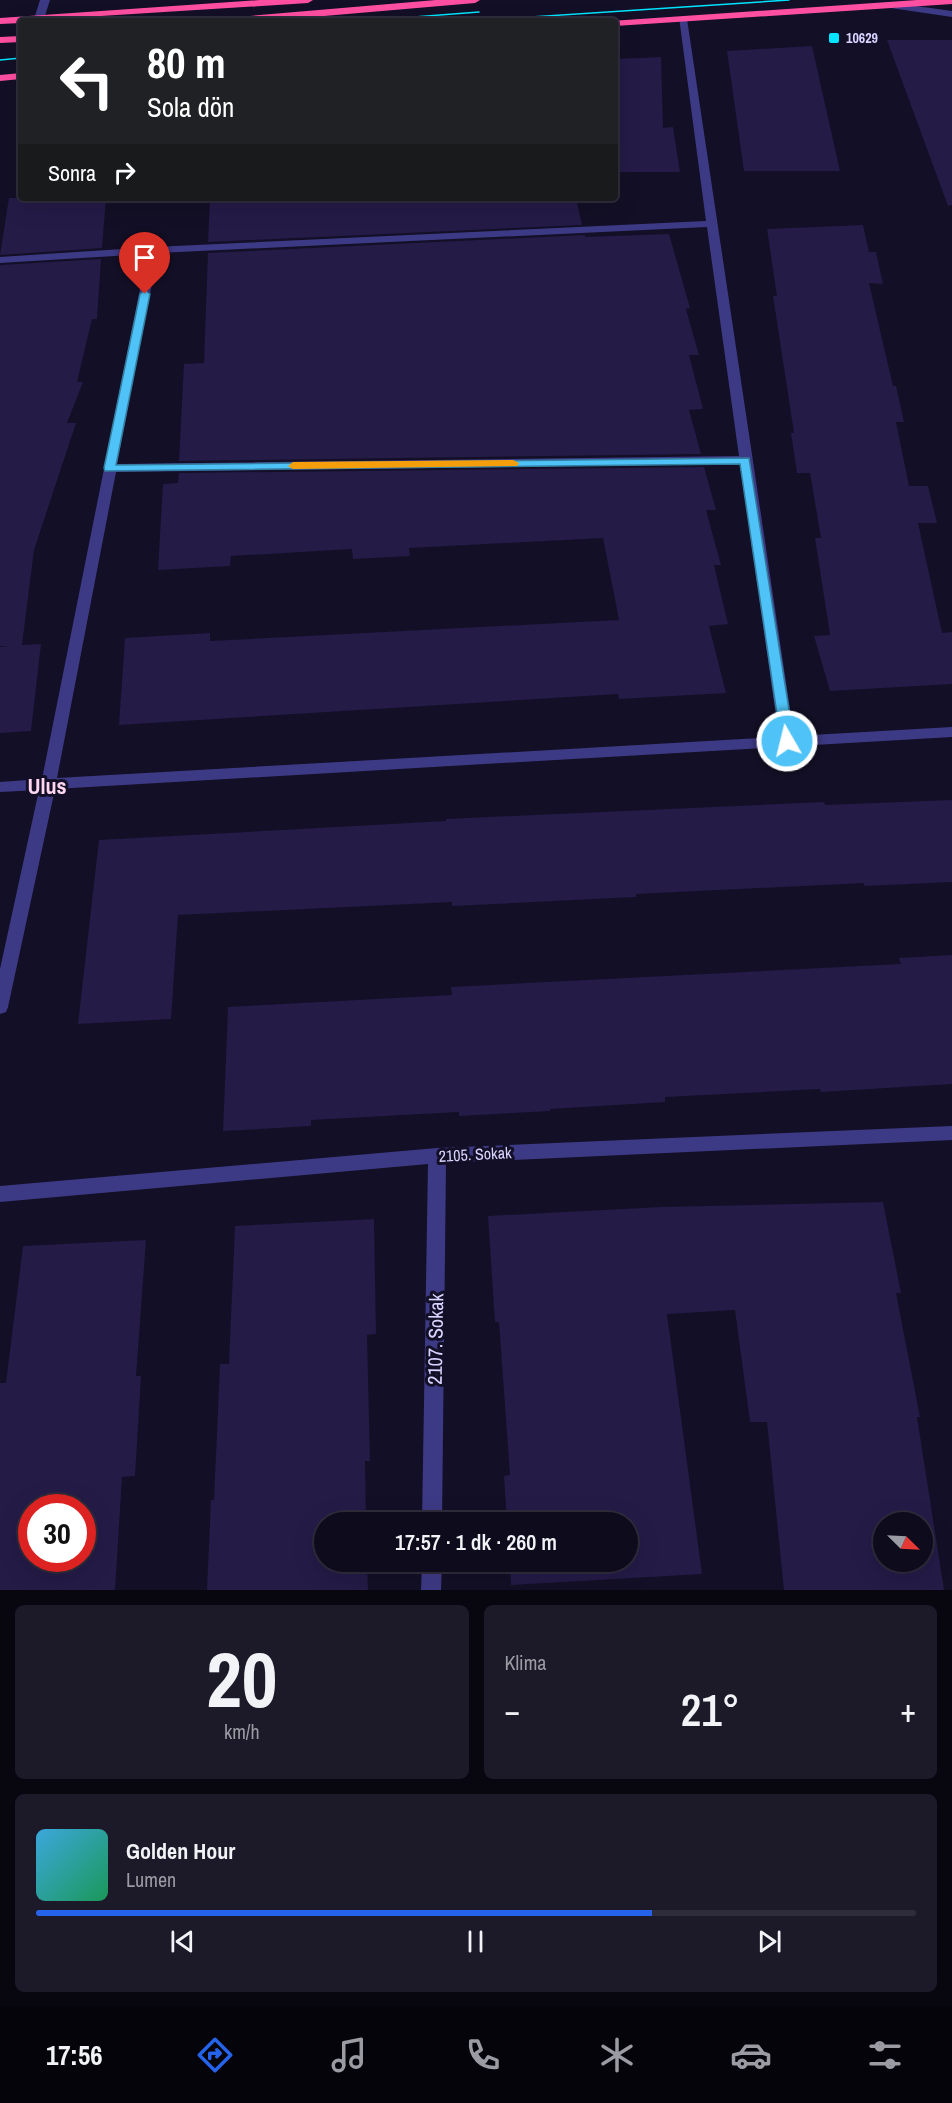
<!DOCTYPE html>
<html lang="tr">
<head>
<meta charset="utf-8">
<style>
  body { margin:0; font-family:"Archivo Narrow",sans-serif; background:#1c1929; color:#f1f3f6; height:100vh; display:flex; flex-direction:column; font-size:22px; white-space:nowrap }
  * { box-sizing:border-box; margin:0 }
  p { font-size:20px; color:#9b9ba3 }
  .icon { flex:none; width:33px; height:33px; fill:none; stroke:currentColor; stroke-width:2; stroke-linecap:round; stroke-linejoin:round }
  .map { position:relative; height:1590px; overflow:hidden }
  .side { display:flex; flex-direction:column; gap:15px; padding:15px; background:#08060f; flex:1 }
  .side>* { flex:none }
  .banner { position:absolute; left:18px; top:18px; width:600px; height:183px; border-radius:6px; box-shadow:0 6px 24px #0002,0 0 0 2px #2e2b3b; background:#202124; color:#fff; overflow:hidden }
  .needle { width:39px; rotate:114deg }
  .buttons { position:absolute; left:873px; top:1512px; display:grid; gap:12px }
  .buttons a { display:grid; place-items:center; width:60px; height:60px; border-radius:50%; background:#0e0b1c; box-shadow:0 6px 24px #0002,0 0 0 2px #2e2b3b; font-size:30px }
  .speed { position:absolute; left:18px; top:1494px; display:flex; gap:12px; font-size:30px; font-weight:700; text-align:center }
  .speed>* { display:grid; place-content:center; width:78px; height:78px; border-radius:50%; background:#0e0b1c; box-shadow:0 6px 24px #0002,0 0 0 2px #2e2b3b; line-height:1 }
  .speed .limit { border:9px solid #d22; background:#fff; color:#111 }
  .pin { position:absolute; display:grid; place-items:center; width:51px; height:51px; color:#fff; margin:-62px -26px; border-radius:50% 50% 50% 0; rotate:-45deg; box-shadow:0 0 6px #0007 }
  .pin .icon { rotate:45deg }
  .me { position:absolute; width:66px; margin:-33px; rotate:352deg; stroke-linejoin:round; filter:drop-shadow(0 0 4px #0008) }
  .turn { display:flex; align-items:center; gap:21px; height:126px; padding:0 30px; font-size:27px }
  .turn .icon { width:78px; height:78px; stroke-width:2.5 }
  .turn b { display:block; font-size:42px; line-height:51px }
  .then { display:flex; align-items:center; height:57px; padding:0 30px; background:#0003; gap:12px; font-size:22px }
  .big { font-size:45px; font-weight:600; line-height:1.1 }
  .side .tile { flex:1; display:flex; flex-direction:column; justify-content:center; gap:9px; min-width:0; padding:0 21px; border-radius:9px; background:#1c1929 }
  .side .dial { align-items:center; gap:0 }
  .dial b { font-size:78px; line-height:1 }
  .song { display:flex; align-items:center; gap:18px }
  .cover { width:72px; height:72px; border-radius:9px; background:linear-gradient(135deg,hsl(200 70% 55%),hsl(150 70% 35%)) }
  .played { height:6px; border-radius:3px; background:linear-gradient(90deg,#2563eb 70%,#2e2b3b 70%) }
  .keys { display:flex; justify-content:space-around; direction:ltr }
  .heat { display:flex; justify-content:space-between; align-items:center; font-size:33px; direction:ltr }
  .side .tiles { flex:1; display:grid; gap:15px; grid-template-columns:1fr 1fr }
  .tile:last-child { grid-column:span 2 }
  .trip { position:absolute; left:314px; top:1512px; width:324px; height:60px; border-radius:30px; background:#0e0b1c; box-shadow:0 6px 24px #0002,0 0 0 2px #2e2b3b; font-weight:600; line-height:60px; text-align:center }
  .menu { display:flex; height:96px; justify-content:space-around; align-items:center; background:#06040b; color:#9b9ba3 }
  .menu .icon { width:42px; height:42px }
  .menu .selected { color:#2563eb }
  .menu b { font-size:27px; color:#f1f3f6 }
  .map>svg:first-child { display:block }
  .building { fill:#241b47; fill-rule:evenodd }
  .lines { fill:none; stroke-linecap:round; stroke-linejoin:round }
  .minor { fill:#3d3a85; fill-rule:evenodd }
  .highway { fill:#ff4fa3; fill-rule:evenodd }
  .tram { stroke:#00e5ff; stroke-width:1.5 }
  .route { fill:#4fc3f7; stroke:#337fa1; stroke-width:1.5 }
  .slow { fill:#f59e0b }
  .poi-dot { fill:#00e5ff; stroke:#130f26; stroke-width:2 }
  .labels { text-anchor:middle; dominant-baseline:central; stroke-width:6; stroke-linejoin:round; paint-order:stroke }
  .far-poi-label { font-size:14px; font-weight:bold; fill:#d9d4ff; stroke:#130f26; text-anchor:start }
  .street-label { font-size:16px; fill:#d9d4ff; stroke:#130f26 }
  .near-street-label { font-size:20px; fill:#d9d4ff; stroke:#130f26 }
  .district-label { font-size:22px; font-weight:bold; fill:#ffd6f0; stroke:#130f26 }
</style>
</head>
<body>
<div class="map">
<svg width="952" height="1590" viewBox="0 0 952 1590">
  <rect width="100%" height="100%" fill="#130f26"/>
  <path class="building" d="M887 40H952V205L948 206Z
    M812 46 840 171H744L727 51Z
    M661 57 663 128 673 127 680 172H615V59Z
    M9 198H106L102 248 0 255Z
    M210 198H576L582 225 208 242Z
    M863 225 869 252H876L883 284 869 283 893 386H896L904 422H896L909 486H928L937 523H918L942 633 952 632V684L830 691 814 636 830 635 815 538H821L810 473H797L791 433H794L773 296H777L767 229Z
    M669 234 690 308 686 309 699 355H689L703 409 689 410 701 454 179 461 184 364 204 363 208 253 585 235V237Z
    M101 259 97 319H92L77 382H83L67 423H76L34 550 22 645 41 644 31 731 0 733V647L9 646H0V265Z
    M704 467 716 510H706L721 565H714L728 624 709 626 726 693 619 699 618 694 119 725 125 638 210 633V641L619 620 603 538 409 548 410 556 353 559 352 549 231 556 230 566 158 570 163 484 178 483 179 473Z
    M952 800V882L864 886V883L636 894V897L452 906V902L178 915 171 1019 78 1024 99 840 446 821V819L824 802 825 805Z
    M952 955V1084L821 1092 820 1089 665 1097V1102L550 1109V1111L459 1116V1112L311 1120V1126L223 1131 228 1007 452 995 451 987 901 964 899 958Z
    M883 1202 901 1293H896L920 1417H917L944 1590H784L767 1422H750L735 1310 667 1314 702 1574 511 1585 510 1562H627V1522H507L504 1476 510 1475 499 1322H495L488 1216 662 1207ZM884 1522H922V1562H884Z
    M374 1219 376 1334 367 1335 370 1461H365L366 1522H324V1562H367L368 1590H207L211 1500H214L220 1364H229L235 1226Z
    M146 1240 136 1376H141L135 1476 122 1477 115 1590H0V1383H6L23 1246ZM32 1508H82V1558H32Z"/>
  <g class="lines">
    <path class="minor" d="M40 0H50L44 19 36 21 34 19Z
      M887 2 952 11V17L884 7V3Z
      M679 17 687 19 794 736 952 727V737L55 789 8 1007 6 1012 0 1014V969L39 790 0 792V782L42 779 147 254 0 263V257L153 247 706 221ZM707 227 739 456 117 464 158 253ZM740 464 779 737 57 778 116 472Z
      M952 1126V1140L446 1163 442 1522H422L428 1164 0 1202V1186L437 1148Z
      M422 1562H442L441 1590H421Z"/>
    <path class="highway" d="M260 0H313L308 3 21 21V23L0 24V18Z
      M436 0H480L475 3 266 21H220L226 18Z
      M917 0H952V4L615 26V21H611Z
      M21 36V42L0 43V37Z
      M21 73V79L0 81V75Z"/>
    <path class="tram" d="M362 21 479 12
      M468 21 789 0
      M0 60 21 58"/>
  </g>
  <path class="route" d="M145 290 150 294 116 465 749 458 794 741 792 745H783L781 741 740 464 105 471 104 468 140 294Z"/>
  <path class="slow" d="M513 460 519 463 517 466 293 469 288 466 293 462Z"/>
  <rect class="poi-dot" x="828" y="32" width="12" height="12" rx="3"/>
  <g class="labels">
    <g class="far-poi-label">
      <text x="846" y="38">10629</text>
    </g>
    <g class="street-label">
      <text transform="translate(475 1154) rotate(-3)">2105. Sokak</text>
    </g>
    <g class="near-street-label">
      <text transform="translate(435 1339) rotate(-89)">2107. Sokak</text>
    </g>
    <g class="district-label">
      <text x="47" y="786">Ulus</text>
    </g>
  </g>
</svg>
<div class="buttons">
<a><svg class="needle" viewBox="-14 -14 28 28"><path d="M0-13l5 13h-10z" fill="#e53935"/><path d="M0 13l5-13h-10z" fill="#9b9ba3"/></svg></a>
</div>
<div class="speed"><div class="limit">30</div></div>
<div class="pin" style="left:145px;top:294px;background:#d93025"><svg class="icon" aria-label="arrive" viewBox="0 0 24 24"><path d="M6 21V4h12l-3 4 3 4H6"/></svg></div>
<svg class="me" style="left:787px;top:741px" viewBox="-20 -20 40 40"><circle r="17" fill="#4fc3f7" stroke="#fff" stroke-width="3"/><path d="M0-11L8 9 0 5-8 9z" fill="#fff"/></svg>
<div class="trip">17:57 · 1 dk · 260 m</div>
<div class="banner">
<div class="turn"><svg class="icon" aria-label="left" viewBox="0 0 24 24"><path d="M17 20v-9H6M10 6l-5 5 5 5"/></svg><div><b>80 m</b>Sola dön</div></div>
<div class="then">Sonra<svg class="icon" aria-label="right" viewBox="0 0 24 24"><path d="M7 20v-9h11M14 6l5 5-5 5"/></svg></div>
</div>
</div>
<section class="side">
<div class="tiles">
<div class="tile dial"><b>20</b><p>km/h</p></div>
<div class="tile"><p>Klima</p>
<div class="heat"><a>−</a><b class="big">21°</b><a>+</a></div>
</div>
<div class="tile">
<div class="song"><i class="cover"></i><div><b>Golden Hour</b><p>Lumen</p></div></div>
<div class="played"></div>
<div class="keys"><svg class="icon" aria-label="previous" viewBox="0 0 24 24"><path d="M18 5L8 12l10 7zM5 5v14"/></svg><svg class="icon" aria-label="pause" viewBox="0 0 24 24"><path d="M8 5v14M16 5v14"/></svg><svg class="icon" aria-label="next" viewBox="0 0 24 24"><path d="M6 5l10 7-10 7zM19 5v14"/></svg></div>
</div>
</div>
</section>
<nav class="menu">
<b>17:56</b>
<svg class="icon selected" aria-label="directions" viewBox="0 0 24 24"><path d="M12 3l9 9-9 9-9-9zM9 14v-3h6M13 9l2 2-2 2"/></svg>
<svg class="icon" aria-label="music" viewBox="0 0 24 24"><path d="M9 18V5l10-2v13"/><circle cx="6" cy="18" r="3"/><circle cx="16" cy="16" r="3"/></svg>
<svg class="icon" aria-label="phone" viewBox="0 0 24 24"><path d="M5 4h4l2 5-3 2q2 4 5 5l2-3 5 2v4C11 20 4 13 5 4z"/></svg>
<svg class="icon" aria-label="climate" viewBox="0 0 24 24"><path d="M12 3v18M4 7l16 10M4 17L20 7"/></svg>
<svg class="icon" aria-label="car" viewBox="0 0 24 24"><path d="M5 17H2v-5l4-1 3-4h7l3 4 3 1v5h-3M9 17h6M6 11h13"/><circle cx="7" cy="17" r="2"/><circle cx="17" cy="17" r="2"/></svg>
<svg class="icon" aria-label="filters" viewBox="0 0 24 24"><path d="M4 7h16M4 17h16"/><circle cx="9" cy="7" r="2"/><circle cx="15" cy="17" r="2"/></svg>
</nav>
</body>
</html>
